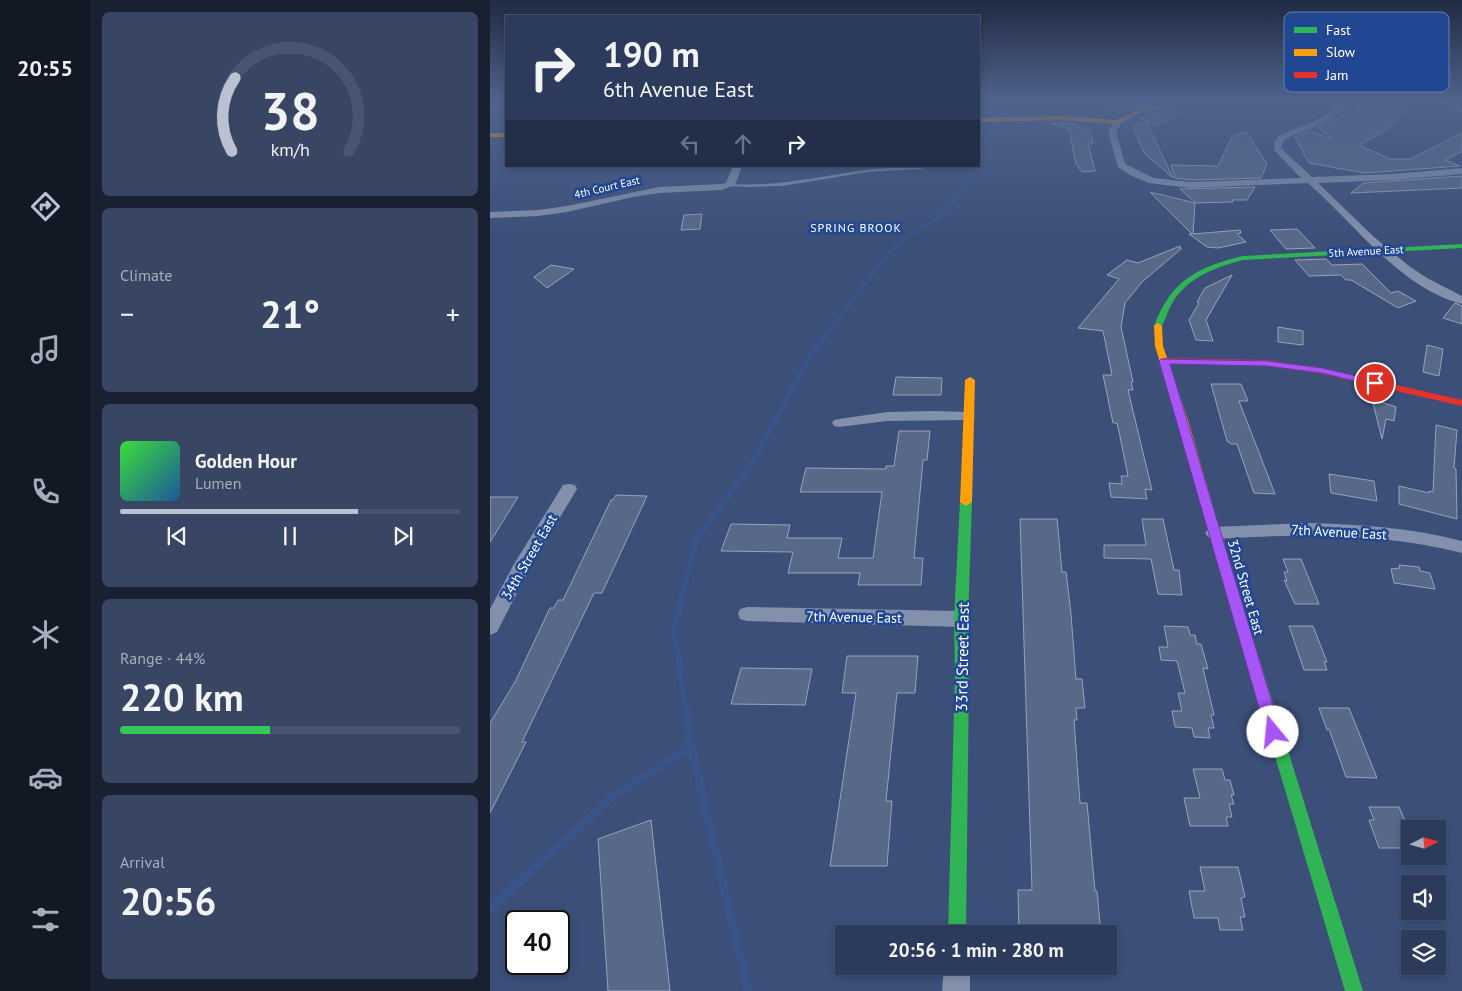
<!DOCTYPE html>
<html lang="en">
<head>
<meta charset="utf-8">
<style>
  body { margin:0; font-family:"PT Sans",sans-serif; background:#384664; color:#f1f3f6; height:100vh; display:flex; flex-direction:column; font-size:19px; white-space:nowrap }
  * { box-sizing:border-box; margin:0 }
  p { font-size:16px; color:#a6adbb }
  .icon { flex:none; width:28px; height:28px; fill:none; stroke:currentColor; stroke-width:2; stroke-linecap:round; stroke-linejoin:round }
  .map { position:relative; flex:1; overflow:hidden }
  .drawer { display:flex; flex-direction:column; gap:12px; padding:12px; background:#182032; width:400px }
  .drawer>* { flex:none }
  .guide { position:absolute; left:15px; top:15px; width:475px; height:152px; border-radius:0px; box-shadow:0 2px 8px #0003,0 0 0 1px #485571; background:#2c3b5b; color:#f1f3f6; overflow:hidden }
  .needle { width:32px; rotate:84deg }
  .controls { position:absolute; left:911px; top:820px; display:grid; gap:10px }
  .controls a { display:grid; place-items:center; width:45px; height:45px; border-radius:0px; background:#2c3b5b; box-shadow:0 2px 8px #0003,0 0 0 1px #485571; font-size:25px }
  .speed { position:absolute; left:15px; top:910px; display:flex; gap:10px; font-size:25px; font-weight:700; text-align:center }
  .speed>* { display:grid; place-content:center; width:65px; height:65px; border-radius:50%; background:#2c3b5b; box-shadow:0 2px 8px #0003,0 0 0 1px #485571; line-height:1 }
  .speed .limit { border:2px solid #111; border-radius:8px; background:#fff; color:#111 }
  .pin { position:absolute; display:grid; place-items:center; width:42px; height:42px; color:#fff; margin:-21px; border:2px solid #fff; border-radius:50%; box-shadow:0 1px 5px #0007 }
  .me { position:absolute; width:55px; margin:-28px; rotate:343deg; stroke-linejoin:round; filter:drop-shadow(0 0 4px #0008) }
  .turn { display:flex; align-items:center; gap:18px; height:105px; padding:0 15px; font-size:22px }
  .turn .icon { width:65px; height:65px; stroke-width:2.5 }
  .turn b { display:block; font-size:35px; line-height:42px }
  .lanes { display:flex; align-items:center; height:48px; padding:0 15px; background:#0003; justify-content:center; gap:25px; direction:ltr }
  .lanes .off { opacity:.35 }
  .big { font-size:38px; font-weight:600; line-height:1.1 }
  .drawer .card { flex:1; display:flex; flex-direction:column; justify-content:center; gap:8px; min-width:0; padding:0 18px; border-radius:8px; background:#384664 }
  .drawer .dial { align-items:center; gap:0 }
  .dial svg { height:130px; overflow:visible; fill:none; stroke:#485571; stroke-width:7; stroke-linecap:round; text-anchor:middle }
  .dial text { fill:#f1f3f6; stroke:none }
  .song { display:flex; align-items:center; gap:15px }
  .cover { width:60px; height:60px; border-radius:8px; background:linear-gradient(135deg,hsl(120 70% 55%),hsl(210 70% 35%)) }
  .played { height:5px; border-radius:2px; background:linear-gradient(90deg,#bac1d0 70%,#485571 70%) }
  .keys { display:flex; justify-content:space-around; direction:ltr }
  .heat { display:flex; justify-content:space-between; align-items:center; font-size:28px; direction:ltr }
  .charge { height:8px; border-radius:4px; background:linear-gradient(90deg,#34c759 44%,#485571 0) }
  .trip { position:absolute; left:345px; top:925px; width:282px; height:50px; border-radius:0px; background:#2c3b5b; box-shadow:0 2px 8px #0003,0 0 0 1px #485571; font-weight:600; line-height:50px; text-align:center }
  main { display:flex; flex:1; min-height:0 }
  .dock { display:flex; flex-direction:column; width:90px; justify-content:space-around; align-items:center; background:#121824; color:#a6adbb }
  .dock .icon { width:35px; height:35px }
  .dock .active { color:#bac1d0 }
  .dock b { font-size:22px; color:#f1f3f6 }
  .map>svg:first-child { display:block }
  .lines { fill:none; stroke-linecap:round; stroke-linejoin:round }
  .stream-far4 { stroke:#395489; stroke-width:3 }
  .stream-far3 { stroke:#395489; stroke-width:4 }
  .stream-far2 { stroke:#395489; stroke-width:5 }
  .stream-far1 { stroke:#395489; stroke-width:6 }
  .stream { stroke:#395489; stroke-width:8 }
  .building { fill:#586888; stroke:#97a3ba }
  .lane { fill:#8390ab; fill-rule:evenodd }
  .street { fill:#8390ab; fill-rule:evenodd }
  .fast { fill:#30b455; fill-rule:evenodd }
  .slow { fill:#ff9f0a; fill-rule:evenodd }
  .jam { fill:#e5322d; fill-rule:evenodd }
  .route { fill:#a855f7; stroke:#6d37a1 }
  .labels { text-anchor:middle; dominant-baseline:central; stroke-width:5; stroke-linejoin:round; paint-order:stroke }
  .far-street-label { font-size:11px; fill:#fff; stroke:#224792 }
  .far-neighbourhood-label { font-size:12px; letter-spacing:1px; fill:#fff; stroke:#224792 }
  .street-label { font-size:14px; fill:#fff; stroke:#224792 }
  .near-street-label { font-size:16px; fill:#fff; stroke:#224792 }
  .key { fill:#224792; stroke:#647eb3; stroke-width:1 }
  .key-label { font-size:14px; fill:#fff }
</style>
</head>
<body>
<main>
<nav class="dock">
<b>20:55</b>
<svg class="icon active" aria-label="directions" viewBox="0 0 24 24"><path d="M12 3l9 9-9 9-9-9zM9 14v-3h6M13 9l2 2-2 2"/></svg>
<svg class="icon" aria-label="music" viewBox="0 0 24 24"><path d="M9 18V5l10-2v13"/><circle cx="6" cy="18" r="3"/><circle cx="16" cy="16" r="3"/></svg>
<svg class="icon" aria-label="phone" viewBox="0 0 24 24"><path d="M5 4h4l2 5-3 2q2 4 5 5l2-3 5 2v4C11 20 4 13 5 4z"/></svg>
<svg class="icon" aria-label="climate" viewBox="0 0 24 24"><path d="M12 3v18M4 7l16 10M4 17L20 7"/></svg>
<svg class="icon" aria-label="car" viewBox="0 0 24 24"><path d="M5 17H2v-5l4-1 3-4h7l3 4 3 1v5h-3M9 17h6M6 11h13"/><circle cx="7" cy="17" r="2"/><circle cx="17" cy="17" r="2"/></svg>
<svg class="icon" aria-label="filters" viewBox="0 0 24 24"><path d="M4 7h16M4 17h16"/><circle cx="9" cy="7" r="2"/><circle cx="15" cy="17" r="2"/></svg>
</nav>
<section class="drawer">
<div class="card dial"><svg viewBox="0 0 100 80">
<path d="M14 69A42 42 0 1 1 86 69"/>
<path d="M14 69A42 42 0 0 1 16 24" stroke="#bac1d0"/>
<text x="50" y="56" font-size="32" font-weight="700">38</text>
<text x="50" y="72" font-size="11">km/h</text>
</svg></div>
<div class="card"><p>Climate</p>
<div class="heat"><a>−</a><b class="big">21°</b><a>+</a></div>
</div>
<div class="card">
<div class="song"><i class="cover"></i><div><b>Golden Hour</b><p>Lumen</p></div></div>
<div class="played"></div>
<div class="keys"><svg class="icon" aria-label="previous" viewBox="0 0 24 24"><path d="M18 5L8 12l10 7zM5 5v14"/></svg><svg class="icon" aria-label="pause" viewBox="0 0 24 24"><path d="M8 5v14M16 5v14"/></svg><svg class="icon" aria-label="next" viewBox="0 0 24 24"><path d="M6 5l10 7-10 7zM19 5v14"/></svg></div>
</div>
<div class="card"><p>Range · 44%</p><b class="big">220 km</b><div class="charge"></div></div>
<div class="card"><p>Arrival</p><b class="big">20:56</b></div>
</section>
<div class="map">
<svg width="972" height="991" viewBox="0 0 972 991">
  <rect width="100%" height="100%" fill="#3b4f79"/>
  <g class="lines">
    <path class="stream-far4" d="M489 153C508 124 498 115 536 101
      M465 201 484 173V166"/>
    <path class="stream-far3" d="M341 329C361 303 382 271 405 247 422 230 450 222 465 200"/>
    <path class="stream-far2" d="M238 496 258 470 320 356 342 328"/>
    <path class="stream-far1" d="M196 712 184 630 206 539 239 495"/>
    <path class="stream" d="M196 711 201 746 258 991
      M0 909 122 797 201 746"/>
  </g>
  <path class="building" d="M659 101 665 103 636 112 610 102Z
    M895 107 919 108 899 128 869 145 900 159H920L972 133V151L955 160 970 166 874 173 819 163 805 137 820 131 842 139 828 127 845 118 879 108 886 110Z
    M681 109 690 113 668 125 650 118Z
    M656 121 683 178 654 153 643 127Z
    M559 123 585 124 583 125 600 131 603 144H598L605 171 592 172 586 164 579 129Z
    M756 131 777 164 771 178 700 180 685 178 681 165 728 166 742 137Z
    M972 176V188L861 193 873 183Z
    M765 187 757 200H742L743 202 706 203 690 189Z
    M660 192 705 203 703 234 750 230 751 233 747 234 756 242 728 248 717 247 699 234H702Z
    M212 214 210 229 191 230 194 215Z
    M807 229 825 248 796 249 780 230Z
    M690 246 691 249 652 282 635 303 631 327 643 382H641L643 390H638L662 490 655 489 657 499 621 497 619 483 632 484 631 476H638L628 427 627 423H623L613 375H622L613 331 588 328 629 279 617 275 637 260 648 263Z
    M836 259 842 265 872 264 901 293 908 291 926 301 908 308 861 280H856L851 275 819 276 805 260Z
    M61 265 84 269 57 288 44 277Z
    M742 275 716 320 723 341 706 340 699 320 709 303 707 302 715 288Z
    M965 303 972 306V324L953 318Z
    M788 327 813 331V345L788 342Z
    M937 345 953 349 949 376 933 372Z
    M406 377 452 378 451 395H403Z
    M721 384H751L758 401H749L785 494 764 493 747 444H741L737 441Z
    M882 399 906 407 904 421 896 419 892 439Z
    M946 425 967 430 964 468 966 469 967 519 909 504V486L939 493V491L943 492Z
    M409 431H440L437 460H433L424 558H433L431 585H368L370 573H298L303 552 231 551 241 524 300 525 297 538H352L348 558H383L392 492H310L316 468 396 469V466H404Z
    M839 474 884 481 887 501 841 493Z
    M126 495 157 496 112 593H104L32 742H36L0 813V723L25 682 60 608H64L68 600H73L121 500H123Z
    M0 497H28L0 542Z
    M530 519H567L572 572H576L581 614 586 679H592L595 708H586L587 720H584L590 803H597L605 891H607L611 934H529L528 890H542Z
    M652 519H673L684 570H689L692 595 668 594 661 559 614 558V545H656Z
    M793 559H811L829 604H805L794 580 797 581 794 572H798Z
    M909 565 929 567 930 571 940 573 945 589 904 583 901 569 910 568Z
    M674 626 698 627 700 635H705L707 644H711L718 669 713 668 724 715H721L724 728H718L720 738 704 737 702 728 685 727 682 711H692L688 693H695L687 661 671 660 669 647H678Z
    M799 626H823L837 662H834L837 670H814Z
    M357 656H428L425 693H407L396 801H402L397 866H340L366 693H352Z
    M251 668 322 669 315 705 241 704Z
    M829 708H859L887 778 856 777 839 729 837 730Z
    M703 769H732L735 780H740L744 795H741L744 804H739L742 817H736L738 826H700L694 798H710Z
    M879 807H909L920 832V848H889L879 820H884Z
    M161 820 180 991H118L108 839Z
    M710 867H748L755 897 751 898 755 917H750L753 930H730L728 918H704L699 891H715Z"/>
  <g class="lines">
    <path class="lane" d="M16 106V108L0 109V107Z
      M431 167 433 168 432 169 377 172 292 186 257 187 240 186 238 185 240 184C290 187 329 176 377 170 395 167 413 168 431 167Z"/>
    <path class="street" d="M852 101H860C843 123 820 128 796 139L793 141 791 148 822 177 903 174 972 168V174L903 180 828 183 884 237 919 266 937 278 972 296V304C910 288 864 223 818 183L700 188 659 183 640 175 628 167 618 132 625 120H631L632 122 626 132 635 164 664 178 700 182 811 178 784 150 785 140 790 135 832 118Z
      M893 101H962L972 108V113L957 104 897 103Z
      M243 166H252L245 185 231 190 169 193 143 197 77 212 48 216 0 218V212L48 210 77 206 169 187 231 184 236 183Z
      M445 411 478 412 483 413 485 416 483 419 478 420 397 421 349 427 344 426 342 423 344 420 349 419 397 412Z
      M79 484 85 485 87 489 38 571 7 632 0 635V609L24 564 73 485Z
      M817 523C870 524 921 528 972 541V553C890 532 808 534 724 539L718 537 715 533 718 529 724 527Z
      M257 607 471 611 478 614 481 619 478 624 471 627 257 621 250 619 248 614 250 609Z
      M454 966H480V991H452Z"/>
    <path class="fast" d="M972 244V248L753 260C727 267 700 276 684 300 678 309 676 319 671 328H665L664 326C681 280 708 267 753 256Z
      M476 498 482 502 478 619 479 675 476 934H458L465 675 464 619 470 502Z
      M734 560 738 562 740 565 873 991H855L728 565 730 562Z"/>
    <path class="slow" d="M687 101H697L651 113 628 124 573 120 489 122V118L573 116 627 120 647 111Z
      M0 133H16V137H0Z
      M668 323 672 326 673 346 698 420 740 565 738 568H730L728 565 688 420 665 346 664 326Z
      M480 377 485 380 482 502 476 506 470 502 475 380Z"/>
    <path class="jam" d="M0 101H5L0 105Z
      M674 358 777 360 832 368 972 400V406L832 374 777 366 671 363 669 361Z"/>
  </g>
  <linearGradient id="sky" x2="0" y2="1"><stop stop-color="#202b43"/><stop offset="0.42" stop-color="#4f638c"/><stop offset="1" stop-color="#4f638c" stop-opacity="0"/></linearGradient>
  <rect width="972" height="240" fill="url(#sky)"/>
  <path class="route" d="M671 359 777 361 832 368 888 381 890 383 885 386 832 373 777 366 680 364 791 732 789 737 783 739 778 737 776 732 669 361Z"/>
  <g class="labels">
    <g class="far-street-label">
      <text transform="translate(117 187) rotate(-13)">4th Court East</text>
      <text transform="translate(876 251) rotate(-3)">5th Avenue East</text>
    </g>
    <g class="far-neighbourhood-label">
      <text x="366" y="227">SPRING BROOK</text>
    </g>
    <g class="street-label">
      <text transform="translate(849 532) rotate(3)">7th Avenue East</text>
      <text transform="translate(39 557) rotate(-60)">34th Street East</text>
      <text transform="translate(756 587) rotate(74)">32nd Street East</text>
      <text transform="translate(364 617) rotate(1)">7th Avenue East</text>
    </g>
    <g class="near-street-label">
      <text transform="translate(472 657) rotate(-89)">33rd Street East</text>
    </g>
  </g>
  <rect x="794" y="12" width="165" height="80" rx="8" class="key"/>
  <rect x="804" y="27" width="23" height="6" fill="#30b455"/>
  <rect x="804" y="49" width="23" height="7" fill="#ff9f0a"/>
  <rect x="804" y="72" width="23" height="6" fill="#e5322d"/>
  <g class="key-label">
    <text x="836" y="35">Fast</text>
    <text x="836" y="57">Slow</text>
    <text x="836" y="80">Jam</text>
  </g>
</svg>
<div class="controls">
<a><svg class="needle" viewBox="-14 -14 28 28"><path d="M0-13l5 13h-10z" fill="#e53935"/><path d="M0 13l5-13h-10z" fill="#a6adbb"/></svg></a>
<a><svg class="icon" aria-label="sound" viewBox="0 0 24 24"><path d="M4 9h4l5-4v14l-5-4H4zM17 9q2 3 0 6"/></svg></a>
<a><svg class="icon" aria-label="layers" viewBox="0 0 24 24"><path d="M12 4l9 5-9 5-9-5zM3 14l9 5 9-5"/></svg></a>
</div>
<div class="speed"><div class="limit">40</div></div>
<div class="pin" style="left:885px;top:383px;background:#d93025"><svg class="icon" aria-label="arrive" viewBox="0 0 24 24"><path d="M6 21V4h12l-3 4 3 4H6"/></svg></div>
<svg class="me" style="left:783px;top:732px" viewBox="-20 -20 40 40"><circle r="19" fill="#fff"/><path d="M0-13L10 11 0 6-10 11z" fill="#a855f7"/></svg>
<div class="trip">20:56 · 1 min · 280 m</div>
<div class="guide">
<div class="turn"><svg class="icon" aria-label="right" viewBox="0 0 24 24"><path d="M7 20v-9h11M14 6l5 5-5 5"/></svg><div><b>190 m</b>6th Avenue East</div></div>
<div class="lanes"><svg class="icon off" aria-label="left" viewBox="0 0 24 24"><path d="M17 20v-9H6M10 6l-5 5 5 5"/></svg><svg class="icon off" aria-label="ahead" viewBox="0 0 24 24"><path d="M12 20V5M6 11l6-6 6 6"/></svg><svg class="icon" aria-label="right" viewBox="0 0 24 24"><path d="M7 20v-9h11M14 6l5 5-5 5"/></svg></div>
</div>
</div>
</main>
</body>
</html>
